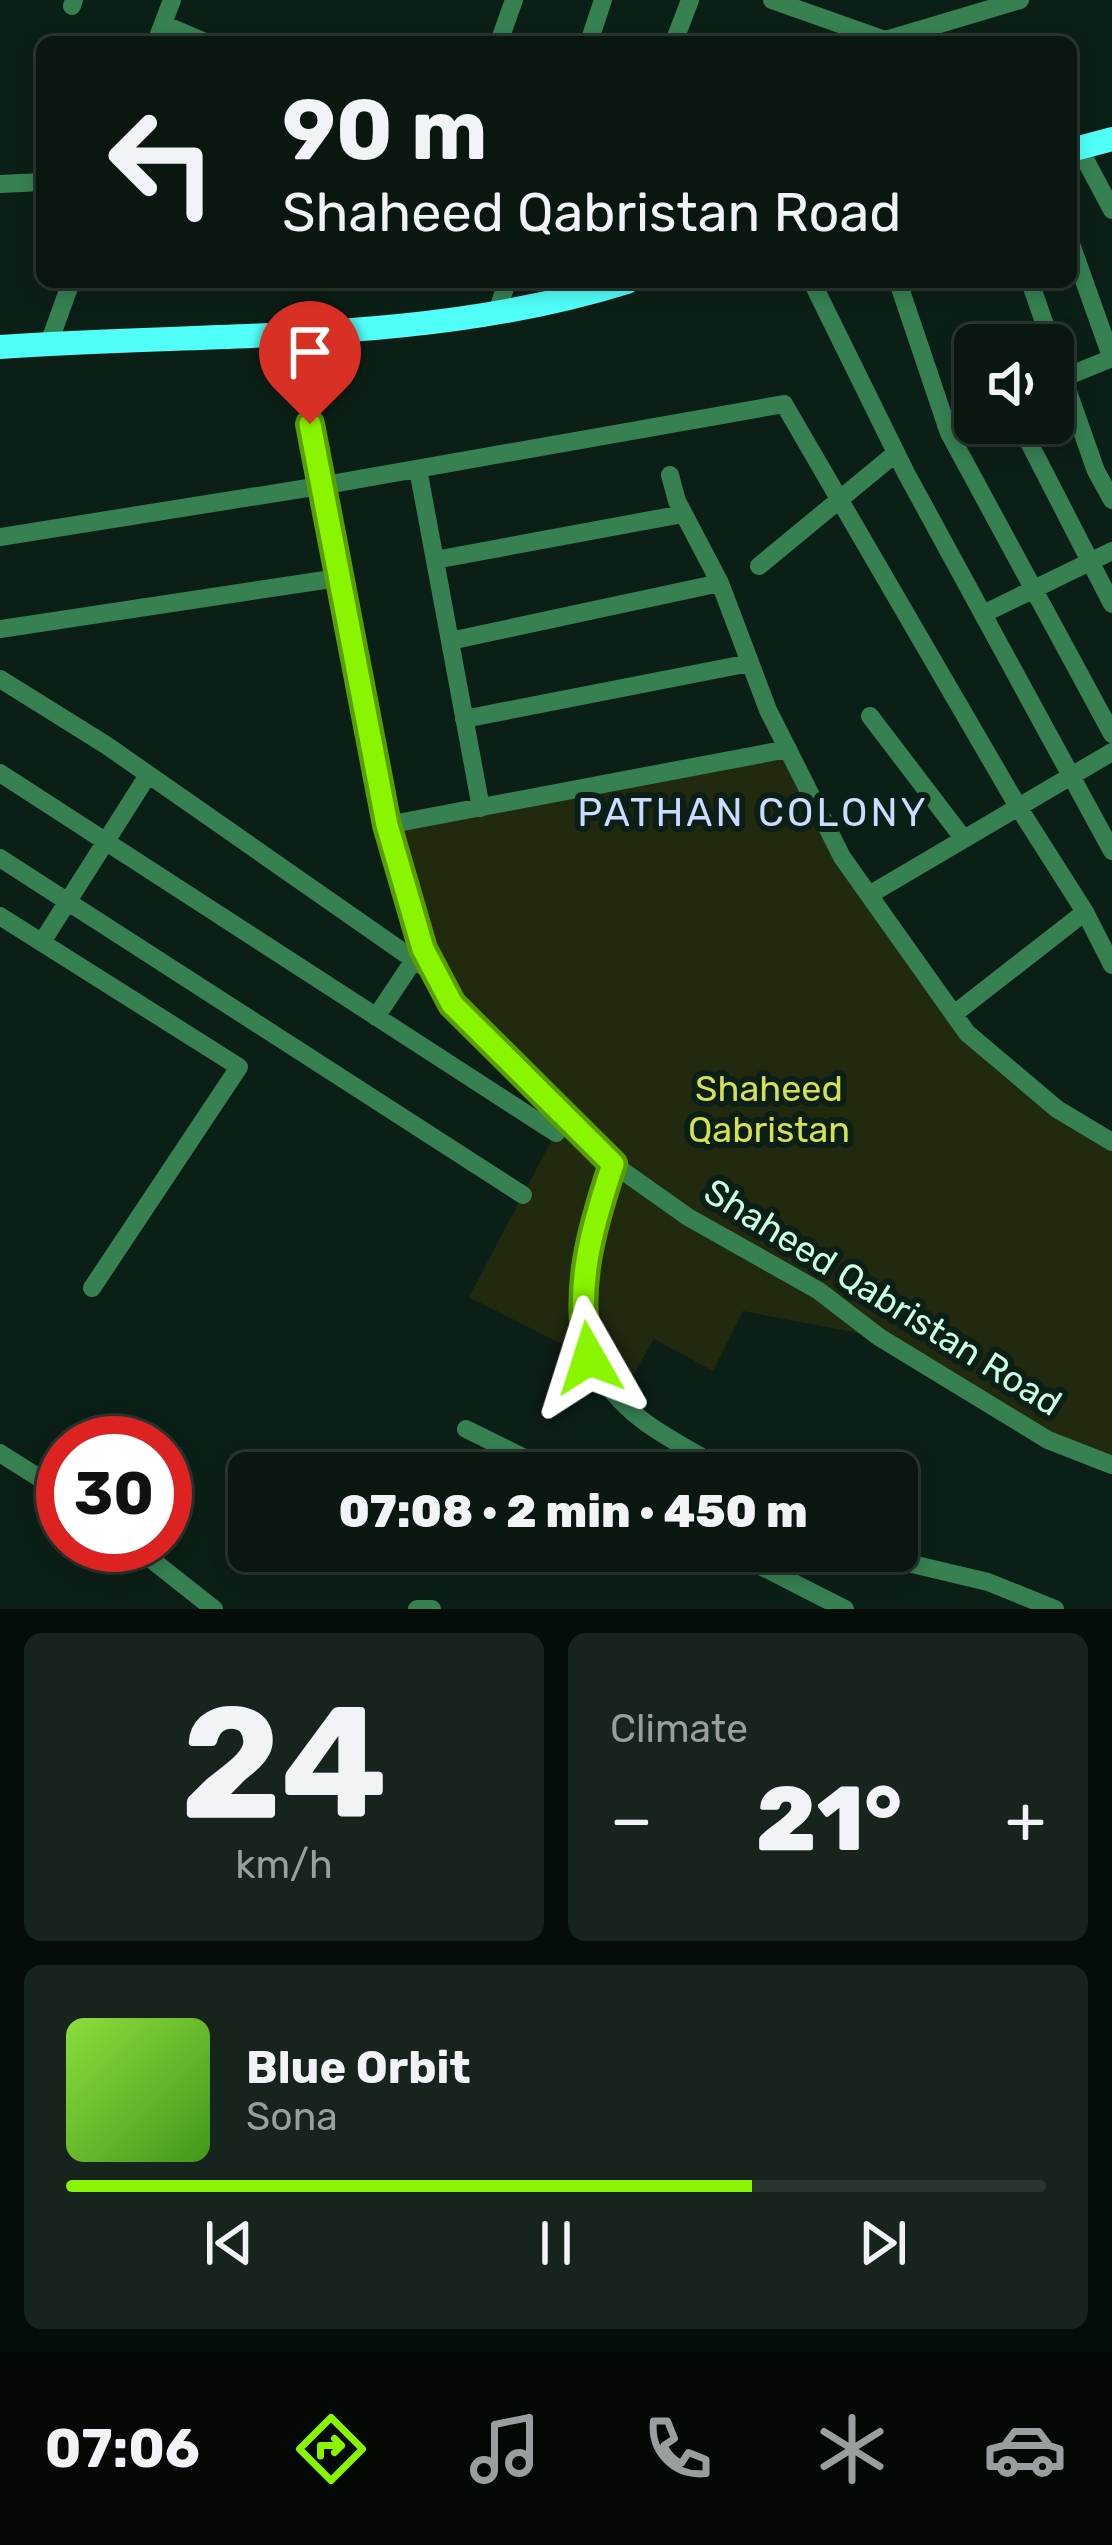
<!DOCTYPE html>
<html lang="en">
<head>
<meta charset="utf-8">
<style>
  body { margin:0; font-family:Rubik,sans-serif; background:#17241e; color:#f1f3f6; height:100vh; display:flex; flex-direction:column; font-size:45px; white-space:nowrap }
  * { box-sizing:border-box; margin:0 }
  p { font-size:39px; color:#999f9f }
  .icon { flex:none; width:66px; height:66px; fill:none; stroke:currentColor; stroke-width:2; stroke-linecap:round; stroke-linejoin:round }
  .map { position:relative; height:1609px; overflow:hidden }
  .side { display:flex; flex-direction:column; gap:24px; padding:24px; background:#050d09; flex:1 }
  .side>* { flex:none }
  .banner { position:absolute; left:36px; top:36px; width:1041px; height:252px; border-radius:18px; box-shadow:0 6px 18px #0003,0 0 0 3px #293630; background:#091710; color:#f1f3f6; overflow:hidden }
  .buttons { position:absolute; left:954px; top:324px; display:grid; gap:24px }
  .buttons a { display:grid; place-items:center; width:120px; height:120px; border-radius:18px; background:#091710; box-shadow:0 6px 18px #0003,0 0 0 3px #293630; font-size:60px }
  .speed { position:absolute; left:36px; top:1416px; display:flex; gap:24px; font-size:60px; font-weight:700; text-align:center }
  .speed>* { display:grid; place-content:center; width:156px; height:156px; border-radius:50%; background:#091710; box-shadow:0 6px 18px #0003,0 0 0 3px #293630; line-height:1 }
  .speed .limit { border:18px solid #d22; background:#fff; color:#111 }
  .pin { position:absolute; display:grid; place-items:center; width:102px; height:102px; color:#fff; margin:-123px -51px; border-radius:50% 50% 50% 0; rotate:-45deg; box-shadow:0 0 12px #0007 }
  .pin .icon { rotate:45deg }
  .me { position:absolute; width:132px; margin:-66px; rotate:354deg; stroke-linejoin:round; filter:drop-shadow(0 0 9px #0008) }
  .turn { display:flex; align-items:center; gap:42px; height:252px; padding:0 48px; font-size:54px }
  .turn .icon { width:156px; height:156px; stroke-width:2.5 }
  .turn b { display:block; font-size:84px; line-height:102px }
  .big { font-size:90px; font-weight:800; line-height:1.1 }
  .side .tile { flex:1; display:flex; flex-direction:column; justify-content:center; gap:18px; min-width:0; padding:0 42px; border-radius:18px; background:#17241e }
  .side .dial { align-items:center; gap:0 }
  .dial b { font-size:156px; line-height:1 }
  .song { display:flex; align-items:center; gap:36px }
  .cover { width:144px; height:144px; border-radius:18px; background:linear-gradient(135deg,hsl(90 70% 55%),hsl(100 70% 35%)) }
  .played { height:12px; border-radius:6px; background:linear-gradient(90deg,#8af500 70%,#293630 70%) }
  .keys { display:flex; justify-content:space-around; direction:ltr }
  .heat { display:flex; justify-content:space-between; align-items:center; font-size:66px; direction:ltr }
  .side .tiles { flex:1; display:grid; gap:24px; grid-template-columns:1fr 1fr }
  .tile:last-child { grid-column:span 2 }
  .trip { position:absolute; left:228px; top:1452px; width:690px; height:120px; border-radius:18px; background:#091710; box-shadow:0 6px 18px #0003,0 0 0 3px #293630; font-weight:800; line-height:120px; text-align:center }
  .tabs { display:flex; height:192px; justify-content:space-around; align-items:center; background:#040906; color:#999f9f }
  .tabs .icon { width:84px; height:84px }
  .tabs .selected { color:#8af500 }
  .tabs b { font-size:54px; color:#f1f3f6 }
  .map>svg:first-child { display:block }
  .green { fill:#212a0f }
  .lines { fill:none; stroke-linecap:round; stroke-linejoin:round }
  .minor { stroke:#368052; stroke-width:18 }
  .major { stroke:#51fff9; stroke-width:24 }
  .route-casing { stroke:#5a9f00; stroke-width:30 }
  .route { stroke:#8af500; stroke-width:21 }
  .labels { text-anchor:middle; dominant-baseline:central; stroke-width:12; stroke-linejoin:round; paint-order:stroke }
  .park-label { font-size:36px; fill:#d5e154; stroke:#0c1f16 }
  .street-label { font-size:36px; fill:#caffe2; stroke:#0c1f16 }
  .neighbourhood-label { font-size:39px; letter-spacing:3px; fill:#ccdbff; stroke:#0c1f16 }
</style>
</head>
<body>
<div class="map">
<svg width="1112" height="1609" viewBox="0 0 1112 1609">
  <rect width="100%" height="100%" fill="#0c1f16"/>
  <path class="green" d="M787 749 842 857 967 1033 1112 1142V1465L1048 1440 879 1337 743 1311 713 1371 654 1339 619 1399 589 1358 469 1297 564 1117 452 1003 389 830Z"/>
  <g class="lines">
    <path class="minor" d="M772 0 885 40
      M72 6 74 0
      M163 24 205 42
      M156 42 172 0
      M499 42 514 0
      M589 42 603 0
      M674 42 690 0
      M879 42 1020 0
      M1079 148 1112 210
      M0 184 42 182
      M1071 244 1112 359
      M812 282 906 473 1112 851
      M898 282 949 433 1112 734
      M1030 282 1052 345
      M497 312 507 282
      M298 333 317 470 387 825 423 949 452 1003 613 1164 688 1217 819 1291 879 1337 1048 1440 1112 1465
      M49 343 71 282
      M1053 349 1096 471 1112 500
      M1053 382 1112 358
      M1019 423 1112 604
      M946 425 975 414
      M418 469 481 808
      M670 475 677 501 720 583 768 710 842 857 967 1033 1057 1109 1112 1142
      M0 537 320 486 784 404 1017 805 1085 912 1112 965
      M435 560 683 514
      M759 566 896 453
      M983 614 1112 551
      M0 629 338 578
      M450 641 720 583
      M0 679 106 745 433 973
      M870 716 963 838
      M464 719 750 663
      M0 773 556 1133 564 1117
      M387 825 788 749
      M0 858 523 1195
      M869 895 1112 752
      M0 916 239 1067 92 1288
      M42 942 148 775
      M954 1014 1085 912
      M376 1017 414 960
      M613 1164C580 1261 550 1355 649 1425 675 1443 703 1457 729 1473
      M466 1429 555 1473
      M0 1453 63 1493
      M133 1545 214 1609
      M731 1551 845 1609
      M874 1551 887 1558 988 1582 1055 1609
      M417 1609H432"/>
    <path class="major" d="M1071 150 1112 139
      M0 347C209 332 425 345 627 282"/>
  </g>
  <g class="lines">
    <g class="route-casing">
      <path id="route" d="M310 424 387 825 423 949 452 1004 613 1164C591 1230 574 1289 589 1358"/>
    </g>
    <use href="#route" class="route"/>
  </g>
  <g class="labels">
    <g class="park-label">
      <text x="769" y="1088">Shaheed<tspan x="769" dy="41">Qabristan</tspan></text>
    </g>
    <g class="street-label">
      <text transform="translate(883 1297) rotate(32)">Shaheed Qabristan Road</text>
    </g>
    <g class="neighbourhood-label">
      <text x="753" y="813">PATHAN COLONY</text>
    </g>
  </g>
</svg>
<div class="buttons">
<a><svg class="icon" aria-label="sound" viewBox="0 0 24 24"><path d="M4 9h4l5-4v14l-5-4H4zM17 9q2 3 0 6"/></svg></a>
</div>
<div class="speed"><div class="limit">30</div></div>
<div class="pin" style="left:310px;top:424px;background:#d93025"><svg class="icon" aria-label="arrive" viewBox="0 0 24 24"><path d="M6 21V4h12l-3 4 3 4H6"/></svg></div>
<svg class="me" style="left:589px;top:1358px" viewBox="-20 -20 40 40"><path d="M0-17L14 15 0 8-14 15z" fill="#8af500" stroke="#fff" stroke-width="4"/></svg>
<div class="trip">07:08 · 2 min · 450 m</div>
<div class="banner">
<div class="turn"><svg class="icon" aria-label="left" viewBox="0 0 24 24"><path d="M17 20v-9H6M10 6l-5 5 5 5"/></svg><div><b>90 m</b>Shaheed Qabristan Road</div></div>
</div>
</div>
<section class="side">
<div class="tiles">
<div class="tile dial"><b>24</b><p>km/h</p></div>
<div class="tile"><p>Climate</p>
<div class="heat"><a>−</a><b class="big">21°</b><a>+</a></div>
</div>
<div class="tile">
<div class="song"><i class="cover"></i><div><b>Blue Orbit</b><p>Sona</p></div></div>
<div class="played"></div>
<div class="keys"><svg class="icon" aria-label="previous" viewBox="0 0 24 24"><path d="M18 5L8 12l10 7zM5 5v14"/></svg><svg class="icon" aria-label="pause" viewBox="0 0 24 24"><path d="M8 5v14M16 5v14"/></svg><svg class="icon" aria-label="next" viewBox="0 0 24 24"><path d="M6 5l10 7-10 7zM19 5v14"/></svg></div>
</div>
</div>
</section>
<nav class="tabs">
<b>07:06</b>
<svg class="icon selected" aria-label="directions" viewBox="0 0 24 24"><path d="M12 3l9 9-9 9-9-9zM9 14v-3h6M13 9l2 2-2 2"/></svg>
<svg class="icon" aria-label="music" viewBox="0 0 24 24"><path d="M9 18V5l10-2v13"/><circle cx="6" cy="18" r="3"/><circle cx="16" cy="16" r="3"/></svg>
<svg class="icon" aria-label="phone" viewBox="0 0 24 24"><path d="M5 4h4l2 5-3 2q2 4 5 5l2-3 5 2v4C11 20 4 13 5 4z"/></svg>
<svg class="icon" aria-label="climate" viewBox="0 0 24 24"><path d="M12 3v18M4 7l16 10M4 17L20 7"/></svg>
<svg class="icon" aria-label="car" viewBox="0 0 24 24"><path d="M5 17H2v-5l4-1 3-4h7l3 4 3 1v5h-3M9 17h6M6 11h13"/><circle cx="7" cy="17" r="2"/><circle cx="17" cy="17" r="2"/></svg>
</nav>
</body>
</html>
